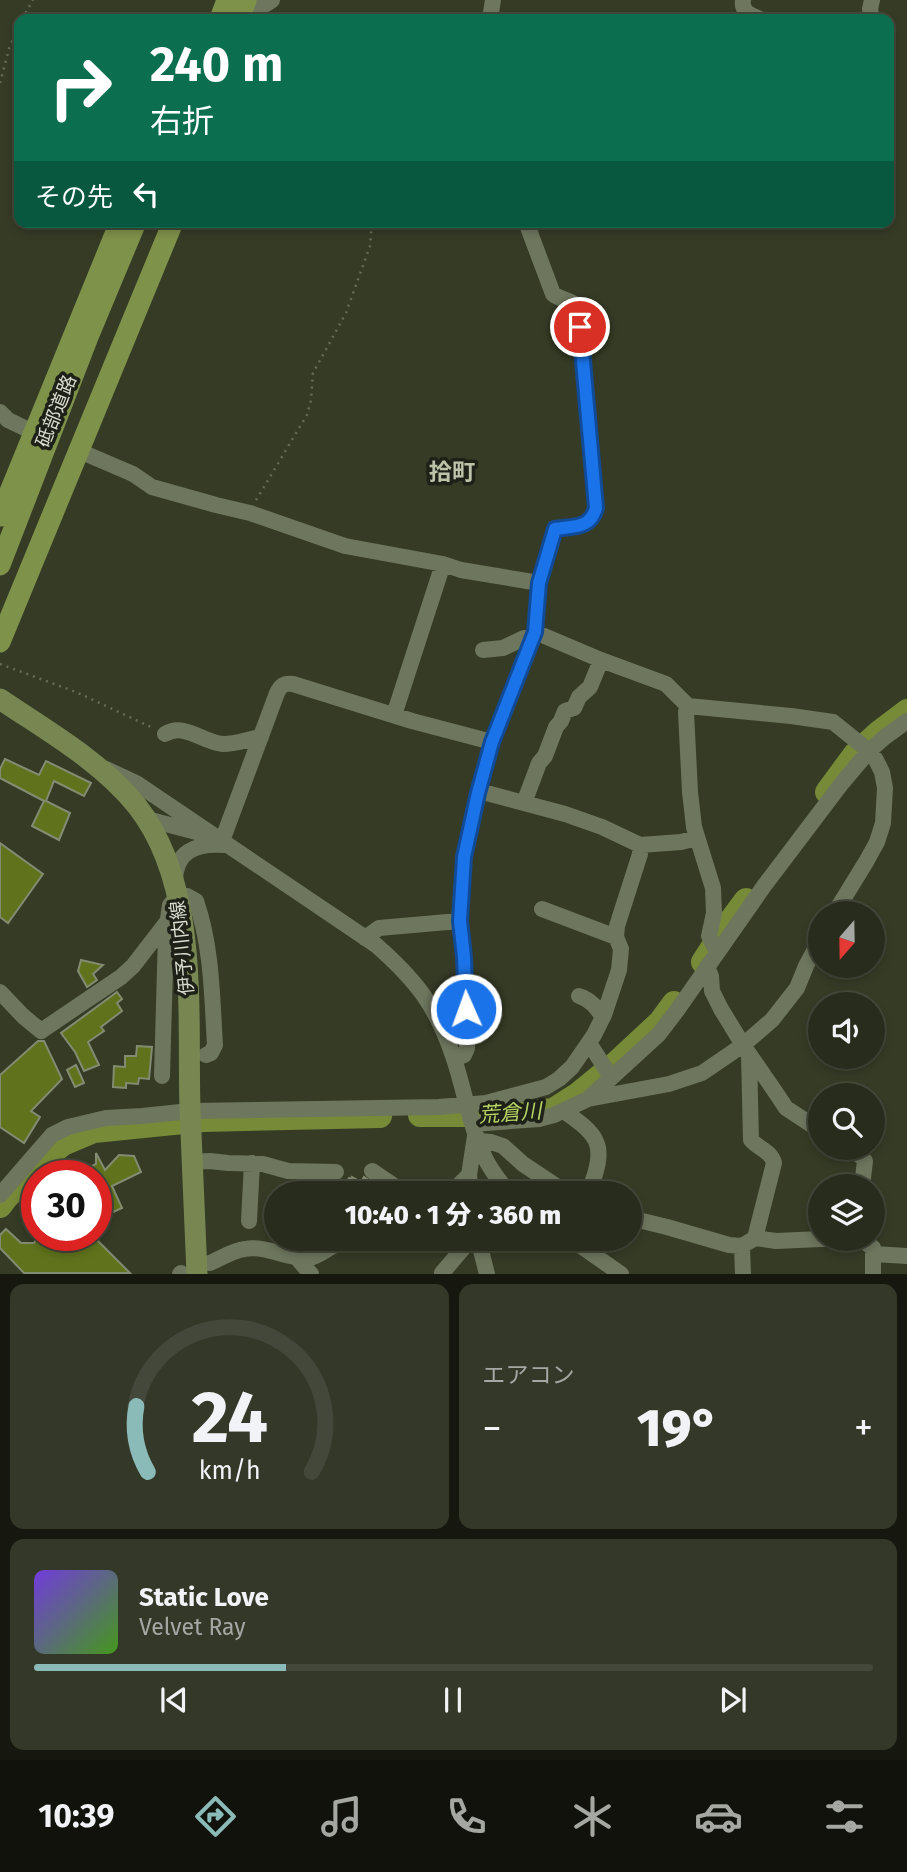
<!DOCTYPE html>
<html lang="ja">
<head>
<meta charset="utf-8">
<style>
  body { margin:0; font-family:"Fira Sans","Noto Sans JP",sans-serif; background:#343829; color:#f1f3f6; height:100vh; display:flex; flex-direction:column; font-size:26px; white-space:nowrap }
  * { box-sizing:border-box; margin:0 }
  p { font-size:23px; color:#a5a7a3 }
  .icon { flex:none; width:38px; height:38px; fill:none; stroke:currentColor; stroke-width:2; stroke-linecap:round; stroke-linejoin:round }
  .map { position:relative; height:1274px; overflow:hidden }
  .panel { display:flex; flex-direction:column; gap:10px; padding:10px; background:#16180f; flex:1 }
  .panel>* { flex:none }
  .top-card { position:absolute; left:14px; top:14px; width:880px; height:214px; border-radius:14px; box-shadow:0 4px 10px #0003,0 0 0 2px #44483b; background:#0b6e4f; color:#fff; overflow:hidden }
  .needle { width:46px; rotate:200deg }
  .buttons { position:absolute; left:808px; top:901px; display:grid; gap:14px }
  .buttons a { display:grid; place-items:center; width:77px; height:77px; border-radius:50%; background:#282c1c; box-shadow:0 4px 10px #0003,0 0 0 2px #44483b; font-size:35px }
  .speed { position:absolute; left:21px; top:1160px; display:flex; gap:14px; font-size:35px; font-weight:700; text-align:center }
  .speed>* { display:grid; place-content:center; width:91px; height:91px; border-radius:50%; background:#282c1c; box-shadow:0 4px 10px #0003,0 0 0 2px #44483b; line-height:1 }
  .speed .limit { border:10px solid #d22; background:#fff; color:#111 }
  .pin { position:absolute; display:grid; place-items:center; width:60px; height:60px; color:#fff; margin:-30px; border:4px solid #fff; border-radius:50%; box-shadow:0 2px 7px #0007 }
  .me { position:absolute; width:77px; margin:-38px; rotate:358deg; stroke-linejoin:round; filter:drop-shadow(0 0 5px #0008) }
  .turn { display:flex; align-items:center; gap:24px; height:147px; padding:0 21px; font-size:32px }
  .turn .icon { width:91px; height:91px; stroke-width:2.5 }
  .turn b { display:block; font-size:49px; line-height:60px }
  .then { display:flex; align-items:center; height:66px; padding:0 21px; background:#0003; gap:14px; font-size:26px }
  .big { font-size:52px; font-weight:800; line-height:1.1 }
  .panel .tile { flex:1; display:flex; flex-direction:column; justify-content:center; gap:10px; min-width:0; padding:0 24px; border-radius:14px; background:#343829 }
  .panel .dial { align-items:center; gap:0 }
  .dial svg { height:182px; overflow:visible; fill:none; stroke:#44483b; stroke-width:7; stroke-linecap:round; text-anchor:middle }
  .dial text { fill:#f1f3f6; stroke:none }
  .song { display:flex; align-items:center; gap:21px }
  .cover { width:84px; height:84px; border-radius:10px; background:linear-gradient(135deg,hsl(260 70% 55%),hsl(100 70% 35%)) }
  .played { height:7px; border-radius:4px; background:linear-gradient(90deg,#8bbbb9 30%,#44483b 30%) }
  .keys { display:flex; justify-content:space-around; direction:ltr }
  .heat { display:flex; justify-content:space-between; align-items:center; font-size:38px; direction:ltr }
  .panel .tiles { flex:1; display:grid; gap:10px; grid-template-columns:1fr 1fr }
  .tile:last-child { grid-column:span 2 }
  .trip { position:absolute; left:264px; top:1181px; width:378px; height:70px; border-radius:35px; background:#282c1c; box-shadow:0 4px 10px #0003,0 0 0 2px #44483b; font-weight:800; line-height:70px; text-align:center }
  .dock { display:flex; height:112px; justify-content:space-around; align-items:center; background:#10120b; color:#a5a7a3 }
  .dock .icon { width:49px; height:49px }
  .dock .selected { color:#8bbbb9 }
  .dock b { font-size:32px; color:#f1f3f6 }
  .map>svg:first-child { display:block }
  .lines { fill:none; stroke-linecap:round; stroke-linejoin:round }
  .river { stroke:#768a37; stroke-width:24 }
  .building { fill:#60731c; stroke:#838b72; stroke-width:2 }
  .path { stroke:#666b58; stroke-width:2.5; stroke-dasharray:2 5; stroke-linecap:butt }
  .street { stroke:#6e765e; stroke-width:16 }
  .primary { stroke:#788752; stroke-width:21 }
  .highway { stroke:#7f924a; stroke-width:21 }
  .route-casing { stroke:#114b97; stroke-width:18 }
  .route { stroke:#1a73e8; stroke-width:12 }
  .labels { text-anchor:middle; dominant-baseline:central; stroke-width:7; stroke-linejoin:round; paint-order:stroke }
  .street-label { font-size:19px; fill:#d8dccf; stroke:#1e2117 }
  .water-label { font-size:21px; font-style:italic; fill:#b8d565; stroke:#1e2117 }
  .quarter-label { font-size:23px; font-weight:bold; fill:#bbc3a9; stroke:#1e2117 }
</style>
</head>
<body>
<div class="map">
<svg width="907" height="1274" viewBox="0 0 907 1274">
  <rect width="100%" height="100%" fill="#353b25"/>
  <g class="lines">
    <path class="river" d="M827 792 855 754 878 733 907 711
      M703 962 723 931 746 900
      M420 1115H512L553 1110 578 1094 616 1063 660 1022 674 1003
      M0 1206 6 1198 49 1155 63 1144 94 1131 203 1120 380 1116"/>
  </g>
  <path class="building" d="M5 759 39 775 46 761 91 783 84 796 54 781 46 801 70 813 59 840 32 826 44 801 0 778V769Z
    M0 843 43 874 8 923 0 917Z
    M81 960 103 965 93 974 97 980 87 987 78 971Z
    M117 992 122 999 117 1003 122 1011 101 1027 104 1031 88 1042 99 1065 84 1071 75 1052 61 1033Z
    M38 1041H44L62 1079 31 1111 40 1117 24 1143 0 1127V1075Z
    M137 1046 152 1047 149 1079 139 1078 138 1084 126 1083V1088L113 1087 114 1066 125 1067V1056H136Z
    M76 1065 84 1083 75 1087 67 1070Z
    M96 1153 105 1170 119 1155 134 1156 141 1172 112 1186 122 1208 96 1220V1176H72L96 1164Z
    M352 1177 361 1182 364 1177 383 1191 380 1194H339L349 1178 351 1179Z
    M6 1229 21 1243H34L38 1236H48L52 1243 85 1245 93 1236 130 1273H24L0 1248V1235Z"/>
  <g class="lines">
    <path class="path" d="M22 19 33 0
      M0 83 9 49 19 23
      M256 500 307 415 311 400 313 373 346 313 370 246 372 222
      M0 664 76 692 153 728"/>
    <path class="street" d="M743 0C741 12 751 15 760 19
      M236 2C250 7 260 10 272 0
      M490 19 493 0
      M872 19 870 9 872 0
      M0 412 8 420 33 432
      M77 450 133 474 152 487 216 505 250 513 345 546 443 564 461 570 539 583
      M535 632 601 660 666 684 688 706 791 716 833 722 869 751 876 760 882 772 885 788 883 823 877 842 866 862 834 914
      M483 650 503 648 524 638 532 640
      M688 706 686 712 690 792 694 827 713 888 714 913 709 936 717 952
      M394 715 443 564
      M165 734C185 722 203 743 223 744 235 744 249 739 261 737
      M106 769 136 783 376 945C417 981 437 1007 454 1059 465 1092 470 1127 485 1158 491 1171 501 1183 510 1194
      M479 791 565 814 602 827 640 845 681 842 697 838
      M524 803 539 763 545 756 556 727 561 721 565 711 574 708 579 697 590 687 601 660
      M147 819 200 833
      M222 841 277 693C281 685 284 683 293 684L412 721 492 742
      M175 884C174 851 196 843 225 845
      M542 909 616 937
      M365 938 379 928 459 921
      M707 967 711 976 712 991 721 1009 743 1045 774 1090 786 1108 821 1131
      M0 992 23 1016 41 1031 121 977 133 966 167 922
      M579 996C591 1000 596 1007 603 1017
      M589 1043 611 1077
      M749 1055 751 1140C759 1149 771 1151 774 1163L755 1238
      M454 1059 464 1055 467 1048 464 957 459 921 464 857 478 793 492 742 535 632 539 583 555 529C574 526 590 529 596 508L578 307C572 300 561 300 553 294L526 222
      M162 1076 166 933 170 905 178 896H187L196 901C212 947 212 997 215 1045L211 1053 206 1055
      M588 1099 659 1034 678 1009 764 886 842 783 869 751 885 737 907 721
      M564 1111C596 1134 607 1143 592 1183
      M473 1124 539 1119 554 1115 588 1099 669 1084 702 1073 743 1045 772 1020 797 988 806 966 821 938
      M479 1141 491 1142 503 1146 523 1164 568 1194
      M849 1148 861 1156 865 1161 862 1186
      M192 1162 210 1161 228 1163 263 1164 288 1171 336 1172
      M372 1171 406 1194
      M322 1194 325 1172
      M450 1194 469 1175
      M471 1194 469 1175 475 1136
      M0 1195 52 1135 68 1127 106 1118 142 1116 190 1111 439 1107 486 1103 546 1087 559 1079 572 1067 594 1035 604 1015 619 970 621 949 616 937 617 926 640 854V845
      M630 1218 667 1227 729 1245 742 1246 755 1238 776 1241 821 1239
      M249 1221 252 1163
      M478 1239 487 1274
      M571 1239 621 1274
      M826 1239H855
      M861 1239 873 1248V1274
      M742 1246 743 1274
      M873 1254 907 1256
      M296 1257 311 1274
      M210 1263C221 1258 234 1250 245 1249 267 1245 288 1260 309 1258 321 1256 328 1247 338 1244 350 1239 364 1244 376 1239
      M442 1273 471 1239
      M180 1274 181 1273"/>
    <path class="primary" d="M0 699C47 731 101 761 137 806 200 886 187 1013 190 1109 192 1164 195 1219 197 1274"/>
    <path class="highway" d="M220 19 227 0
      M239 19 246 0
      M0 516 120 222
      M0 565 88 337 136 222
      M0 642 173 222"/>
  </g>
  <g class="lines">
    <g class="route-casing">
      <path id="route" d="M466 1009 464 957 460 921 464 857 478 793 492 742 535 632 539 583 555 529C574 526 590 529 596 508L580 327"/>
    </g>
    <use href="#route" class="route"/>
  </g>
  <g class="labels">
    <g class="street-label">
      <text transform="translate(56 411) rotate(-68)">砥部道路</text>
      <text transform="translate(182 948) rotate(-96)">伊予川内線</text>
    </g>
    <g class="water-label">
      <text transform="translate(510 1113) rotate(-4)">荒倉川</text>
    </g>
    <g class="quarter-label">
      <text x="452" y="472">拾町</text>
    </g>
  </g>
</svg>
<div class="buttons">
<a><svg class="needle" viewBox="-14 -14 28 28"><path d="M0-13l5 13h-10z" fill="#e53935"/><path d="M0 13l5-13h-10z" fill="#a5a7a3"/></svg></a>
<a><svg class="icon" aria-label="sound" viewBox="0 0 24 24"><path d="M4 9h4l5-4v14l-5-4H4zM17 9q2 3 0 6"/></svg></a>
<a><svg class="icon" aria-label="search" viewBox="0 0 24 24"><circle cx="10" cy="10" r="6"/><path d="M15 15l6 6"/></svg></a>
<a><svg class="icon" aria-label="layers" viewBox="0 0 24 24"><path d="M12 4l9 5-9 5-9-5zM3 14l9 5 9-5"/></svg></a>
</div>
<div class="speed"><div class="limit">30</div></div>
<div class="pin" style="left:580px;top:327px;background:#d93025"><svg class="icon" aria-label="arrive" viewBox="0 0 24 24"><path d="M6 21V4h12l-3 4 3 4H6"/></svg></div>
<svg class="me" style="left:466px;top:1009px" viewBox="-20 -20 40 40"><circle r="17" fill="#1a73e8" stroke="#fff" stroke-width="3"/><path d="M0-11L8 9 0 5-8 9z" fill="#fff"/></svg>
<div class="trip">10:40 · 1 分 · 360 m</div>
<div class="top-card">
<div class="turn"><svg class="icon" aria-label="right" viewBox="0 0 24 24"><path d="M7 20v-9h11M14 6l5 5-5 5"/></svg><div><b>240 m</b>右折</div></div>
<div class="then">その先<svg class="icon" aria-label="left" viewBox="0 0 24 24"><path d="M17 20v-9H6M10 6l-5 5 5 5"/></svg></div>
</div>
</div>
<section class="panel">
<div class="tiles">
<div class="tile dial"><svg viewBox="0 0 100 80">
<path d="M14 69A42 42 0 1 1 86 69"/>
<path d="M14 69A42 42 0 0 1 9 40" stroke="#8bbbb9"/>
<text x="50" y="56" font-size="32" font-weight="700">24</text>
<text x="50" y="72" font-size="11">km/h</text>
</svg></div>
<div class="tile"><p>エアコン</p>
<div class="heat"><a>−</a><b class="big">19°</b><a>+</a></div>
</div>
<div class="tile">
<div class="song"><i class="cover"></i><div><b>Static Love</b><p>Velvet Ray</p></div></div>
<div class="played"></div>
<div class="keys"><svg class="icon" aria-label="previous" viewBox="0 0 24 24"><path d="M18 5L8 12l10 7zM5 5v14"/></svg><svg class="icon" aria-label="pause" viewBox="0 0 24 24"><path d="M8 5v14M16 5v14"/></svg><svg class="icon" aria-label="next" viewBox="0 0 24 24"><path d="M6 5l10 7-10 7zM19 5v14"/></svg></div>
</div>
</div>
</section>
<nav class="dock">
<b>10:39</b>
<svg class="icon selected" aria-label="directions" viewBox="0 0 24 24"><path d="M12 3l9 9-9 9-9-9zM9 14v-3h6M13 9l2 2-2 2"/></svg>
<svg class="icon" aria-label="music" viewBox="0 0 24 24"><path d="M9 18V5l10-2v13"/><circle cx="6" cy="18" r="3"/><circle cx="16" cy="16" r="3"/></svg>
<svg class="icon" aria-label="phone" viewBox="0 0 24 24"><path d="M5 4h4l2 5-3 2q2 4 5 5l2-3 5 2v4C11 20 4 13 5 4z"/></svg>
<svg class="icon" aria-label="climate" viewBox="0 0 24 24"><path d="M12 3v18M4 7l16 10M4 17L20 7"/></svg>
<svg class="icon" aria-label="car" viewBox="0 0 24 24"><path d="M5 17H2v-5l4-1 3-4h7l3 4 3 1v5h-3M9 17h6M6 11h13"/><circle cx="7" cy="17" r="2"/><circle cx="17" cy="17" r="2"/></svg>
<svg class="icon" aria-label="filters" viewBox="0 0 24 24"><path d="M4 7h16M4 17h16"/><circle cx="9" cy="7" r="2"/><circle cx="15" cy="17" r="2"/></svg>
</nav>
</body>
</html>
